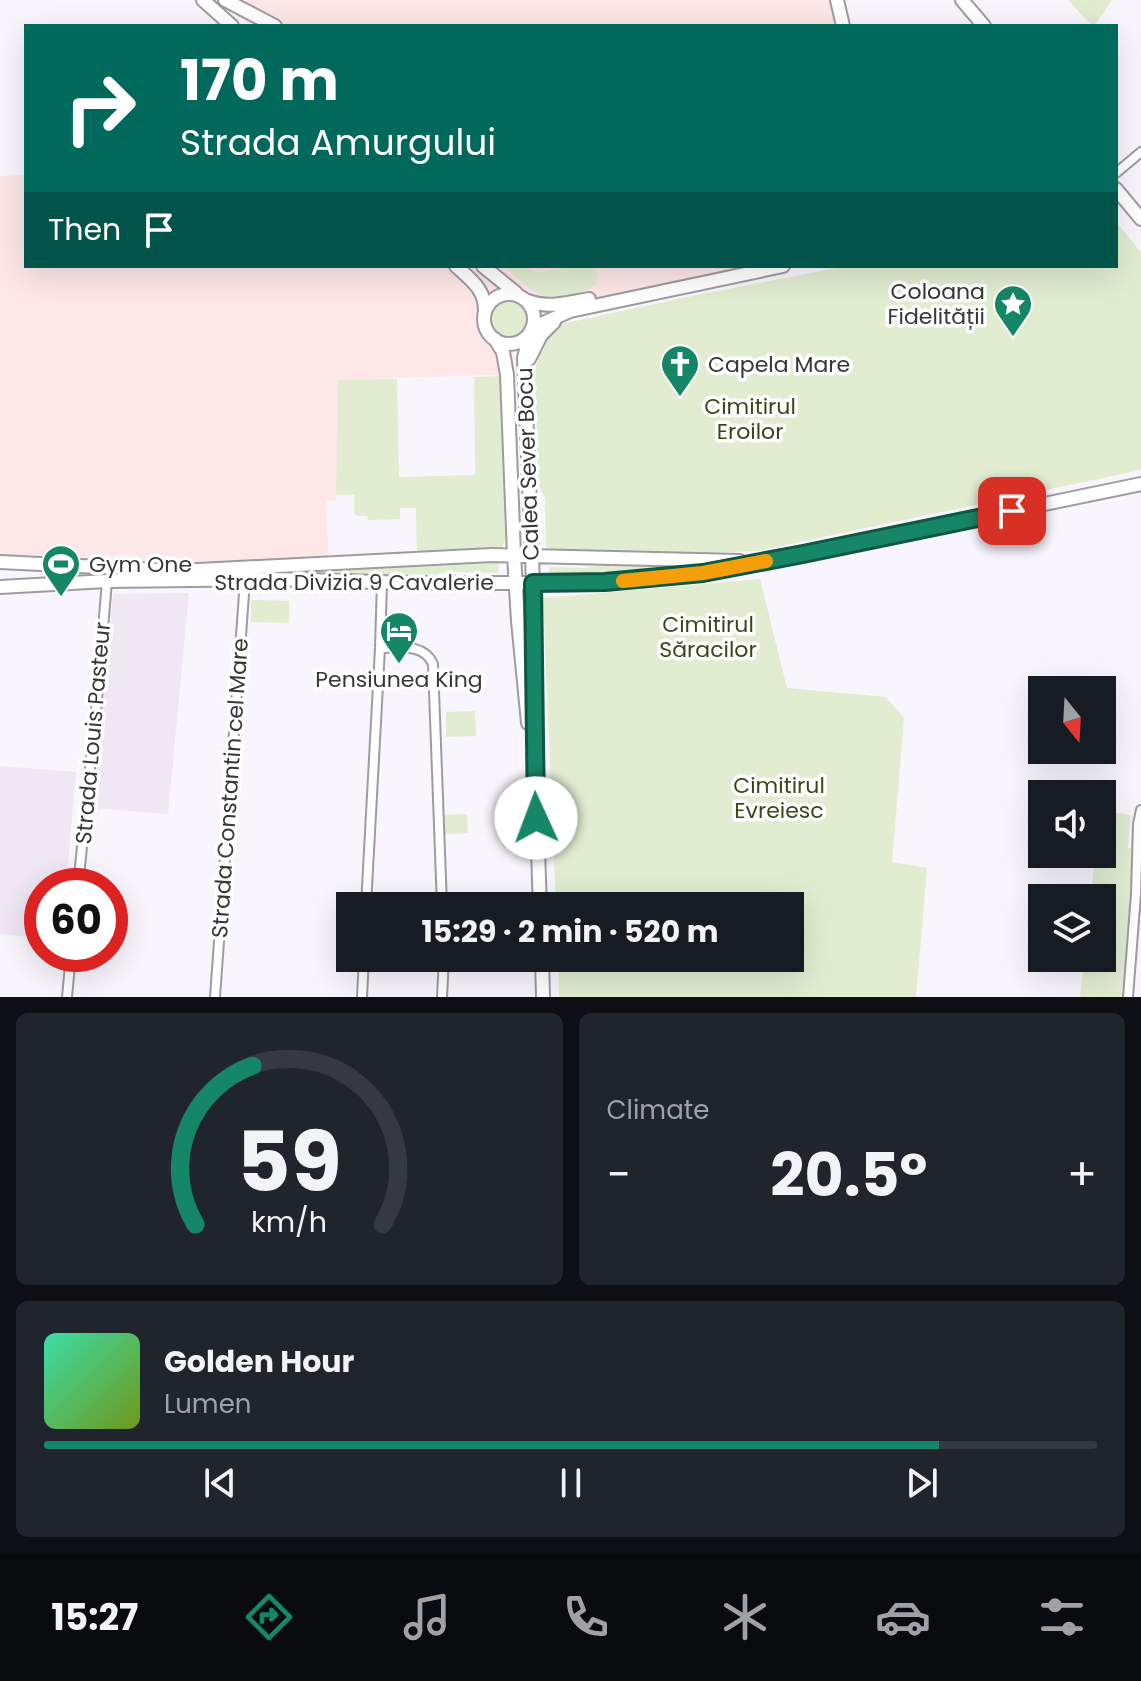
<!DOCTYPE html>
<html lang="en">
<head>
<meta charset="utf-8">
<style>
  body { margin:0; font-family:Poppins,sans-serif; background:#20242c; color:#f1f3f6; height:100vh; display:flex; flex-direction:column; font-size:30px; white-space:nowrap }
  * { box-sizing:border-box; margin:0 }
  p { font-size:26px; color:#9ea1a6 }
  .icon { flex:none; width:44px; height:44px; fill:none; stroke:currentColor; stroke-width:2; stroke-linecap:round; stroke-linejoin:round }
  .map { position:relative; height:997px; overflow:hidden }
  .details { display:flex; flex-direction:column; gap:16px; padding:16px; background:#0d0f14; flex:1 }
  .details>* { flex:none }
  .banner { position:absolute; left:24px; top:24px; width:1094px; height:244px; border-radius:0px; box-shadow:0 8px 32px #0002; background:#00695c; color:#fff; overflow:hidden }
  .needle { width:52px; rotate:162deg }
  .tools { position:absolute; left:1028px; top:676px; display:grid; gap:16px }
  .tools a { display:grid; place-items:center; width:88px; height:88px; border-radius:0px; background:#171b24; box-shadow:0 8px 32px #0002; font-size:40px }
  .speed { position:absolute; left:24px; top:868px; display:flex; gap:16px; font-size:40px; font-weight:700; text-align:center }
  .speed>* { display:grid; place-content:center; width:104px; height:104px; border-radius:50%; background:#171b24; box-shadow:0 8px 32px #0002; line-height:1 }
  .speed .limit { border:12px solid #d22; background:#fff; color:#111 }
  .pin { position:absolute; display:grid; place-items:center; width:68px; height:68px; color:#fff; margin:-34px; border-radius:16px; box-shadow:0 4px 12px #0006 }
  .me { position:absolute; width:88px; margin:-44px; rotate:358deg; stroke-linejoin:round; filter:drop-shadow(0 0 6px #0008) }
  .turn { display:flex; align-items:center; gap:28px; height:168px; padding:0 24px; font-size:36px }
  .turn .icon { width:104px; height:104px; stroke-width:2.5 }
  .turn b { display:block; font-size:56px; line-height:68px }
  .then { display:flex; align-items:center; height:76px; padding:0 24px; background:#0003; gap:16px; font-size:30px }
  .big { font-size:60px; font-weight:700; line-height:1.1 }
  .details .tile { flex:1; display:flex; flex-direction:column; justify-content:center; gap:12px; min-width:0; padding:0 28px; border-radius:12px; background:#20242c }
  .details .dial { align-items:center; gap:0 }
  .dial svg { height:208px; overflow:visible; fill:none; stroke:#363941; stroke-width:7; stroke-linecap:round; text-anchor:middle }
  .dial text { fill:#f1f3f6; stroke:none }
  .song { display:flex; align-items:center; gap:24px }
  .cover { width:96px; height:96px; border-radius:12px; background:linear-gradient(135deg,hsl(160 70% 55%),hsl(80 70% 35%)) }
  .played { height:8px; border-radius:4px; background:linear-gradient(90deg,#158666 85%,#363941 85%) }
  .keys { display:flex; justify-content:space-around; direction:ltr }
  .heat { display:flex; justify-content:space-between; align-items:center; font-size:44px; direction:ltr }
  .details .tiles { flex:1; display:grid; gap:16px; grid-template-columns:1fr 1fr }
  .tile:last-child { grid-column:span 2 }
  .trip { position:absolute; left:336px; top:892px; width:468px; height:80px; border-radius:0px; background:#171b24; box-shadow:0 8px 32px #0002; font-weight:700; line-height:80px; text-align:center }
  .dock { display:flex; height:128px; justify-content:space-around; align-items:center; background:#090b0e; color:#9ea1a6 }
  .dock .icon { width:56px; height:56px }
  .dock .on { color:#158666 }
  .dock b { font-size:36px; color:#f1f3f6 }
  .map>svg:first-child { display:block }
  .commercial { fill:#fde7e7 }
  .built { fill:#efe7f4 }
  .green { fill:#e1ecd1 }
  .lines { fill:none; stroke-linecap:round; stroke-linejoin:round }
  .minor-casing { stroke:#9f9ba1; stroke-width:12 }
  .secondary-casing { stroke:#9f9ba1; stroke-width:16 }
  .primary-casing { stroke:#9f9ba1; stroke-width:16 }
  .minor { stroke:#fff; stroke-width:8 }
  .secondary { stroke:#fff; stroke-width:12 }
  .primary { stroke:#fff; stroke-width:12 }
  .route-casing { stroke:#0e5742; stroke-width:20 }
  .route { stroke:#158666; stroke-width:14 }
  .slow { stroke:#f59e0b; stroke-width:14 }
  .labels { text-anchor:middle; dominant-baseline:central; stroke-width:7; stroke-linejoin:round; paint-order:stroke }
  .poi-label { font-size:22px; fill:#373638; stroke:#fff; text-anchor:start }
  .park-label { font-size:22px; fill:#384917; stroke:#fff }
  .street-label { font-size:22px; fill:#373638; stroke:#fff }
</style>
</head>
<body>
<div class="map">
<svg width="1141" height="997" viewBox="0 0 1141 997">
  <rect width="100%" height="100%" fill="#f9f5fc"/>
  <path class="commercial" d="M214 0H837L843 26H253Z
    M26 175V266H748L510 316 515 374 338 380 336 500 326 501 329 564 132 570 0 563V176Z"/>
  <path class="built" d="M189 593 168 814 93 808 113 594Z
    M0 766 76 772 66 886H42V938L0 934Z"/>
  <path class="green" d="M1068 0H1112L1094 26H1092Z
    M1116 222 1141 252V470L757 551 681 554 546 549 545 498 538 483 535 371 541 349 547 338 561 324 687 297 847 266H1116Z
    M503 266H522L533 271 543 272 577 266H594L597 275 596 285C581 296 550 301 534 291 523 284 513 274 503 266Z
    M483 319a25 25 0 1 1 50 0a25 25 0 1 1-50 0Z
    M502 376 505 542 502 547V555L417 558 416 508H400V519L368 520 367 516H357L354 512V495H336L338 380 397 379 399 477 475 475 474 377Z
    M498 563 499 573 450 572 420 577 361 578 254 575 260 573Z
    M606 563 688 565 690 569V570L549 580V567L587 568Z
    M760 579 787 688 886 697 904 718 892 862 927 868 916 997H559L558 958H790V906H556L543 598Z
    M251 600 289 601V623L251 622Z
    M475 711 476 736 446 737V712Z
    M1102 804 1112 812 1131 815 1128 848 1138 850 1128 997H1080L1084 958H1102V898H1091L1095 854H1102Z
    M467 814 468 833 443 834 442 815Z"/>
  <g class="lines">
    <g class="minor-casing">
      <path id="minor" d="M1116 173 1141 152
        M380 648C399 648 424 643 433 664L442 906
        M78 886 97 700 107 581
        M366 906 380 648 382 582
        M67 997 71 954
        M215 997 245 580
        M362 997 364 958
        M442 997 444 958
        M1128 997 1136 894 1138 824 1141 810"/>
    </g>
    <g class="secondary-casing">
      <path id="secondary" d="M203 0 232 26
        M225 0 275 26
        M837 0 843 26
        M456 266C470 279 485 289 485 310
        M483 266 516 293
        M484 319a25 25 0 1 1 50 0a25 25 0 1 1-50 0Z
        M525 300C547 309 567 303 589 299
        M532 328 570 311 783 266
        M531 330 524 358 532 555
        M495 339 503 352 507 375 514 555
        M529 359 541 335 554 322"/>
    </g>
    <g class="primary-casing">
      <path id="primary" d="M962 0 984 26
        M1116 189 1141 219
        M514 555 518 621 528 723
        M532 555C536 672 535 789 540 906
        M0 562 179 571 492 555 740 561
        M0 587 107 581 271 579 413 583H576L681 576 803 554 1141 484
        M542 958 543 997"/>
    </g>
    <use href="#minor" class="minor"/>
    <use href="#secondary" class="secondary"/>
    <use href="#primary" class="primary"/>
  </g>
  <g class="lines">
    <g class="route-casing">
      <path id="route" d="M536 818 533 583 605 582 703 573 803 554 1012 511"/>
    </g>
    <use href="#route" class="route"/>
    <path class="slow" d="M623 581 703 573 766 561"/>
  </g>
  <defs>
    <g id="sight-pin" transform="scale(2)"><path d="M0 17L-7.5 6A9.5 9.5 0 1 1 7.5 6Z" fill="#158666" stroke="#fff"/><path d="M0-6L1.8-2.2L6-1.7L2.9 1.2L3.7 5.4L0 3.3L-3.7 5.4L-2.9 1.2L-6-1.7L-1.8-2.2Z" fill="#fff"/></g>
    <g id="church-pin" transform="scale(2)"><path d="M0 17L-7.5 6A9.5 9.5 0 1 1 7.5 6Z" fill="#158666" stroke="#fff"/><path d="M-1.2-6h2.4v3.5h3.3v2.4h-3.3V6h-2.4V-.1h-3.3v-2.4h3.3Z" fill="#fff"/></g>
    <g id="stadium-pin" transform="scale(2)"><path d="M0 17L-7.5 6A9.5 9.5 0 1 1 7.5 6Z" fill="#158666" stroke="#fff"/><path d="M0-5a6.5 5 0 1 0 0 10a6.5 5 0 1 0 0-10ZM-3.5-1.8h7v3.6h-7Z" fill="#fff"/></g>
    <g id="hotel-pin" transform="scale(2)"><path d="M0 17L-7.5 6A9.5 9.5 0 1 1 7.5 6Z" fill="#158666" stroke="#fff"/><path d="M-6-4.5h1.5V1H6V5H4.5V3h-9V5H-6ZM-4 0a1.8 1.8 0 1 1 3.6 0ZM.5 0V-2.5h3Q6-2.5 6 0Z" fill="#fff"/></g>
  </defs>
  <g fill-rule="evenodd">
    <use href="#sight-pin" x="1013" y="304"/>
    <use href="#church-pin" x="680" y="364"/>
    <use href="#stadium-pin" x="61" y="564"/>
    <use href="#hotel-pin" x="399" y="631"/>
  </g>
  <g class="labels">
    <g class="poi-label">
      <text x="985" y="291" text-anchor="end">Coloana<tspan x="985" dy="25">Fidelității</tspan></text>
      <text x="708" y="364">Capela Mare</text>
      <text x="89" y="564">Gym One</text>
      <text x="399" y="679" text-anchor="middle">Pensiunea King</text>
    </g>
    <g class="park-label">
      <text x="750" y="406">Cimitirul<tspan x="750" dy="25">Eroilor</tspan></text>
      <text x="708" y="624">Cimitirul<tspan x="708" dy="25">Săracilor</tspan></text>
      <text x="779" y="785">Cimitirul<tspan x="779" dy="25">Evreiesc</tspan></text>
    </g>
    <g class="street-label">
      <text transform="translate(528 464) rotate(-92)">Calea Sever Bocu</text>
      <text x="354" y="582">Strada Divizia 9 Cavalerie</text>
      <text transform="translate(93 733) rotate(-85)">Strada Louis Pasteur</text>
      <text transform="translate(230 788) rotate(-86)">Strada Constantin cel Mare</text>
    </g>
  </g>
</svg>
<div class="tools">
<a><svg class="needle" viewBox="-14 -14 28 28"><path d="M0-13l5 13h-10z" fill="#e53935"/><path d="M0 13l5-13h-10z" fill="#9ea1a6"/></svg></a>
<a><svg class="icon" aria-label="sound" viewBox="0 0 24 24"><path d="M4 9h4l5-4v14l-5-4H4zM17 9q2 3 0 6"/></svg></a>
<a><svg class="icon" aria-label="layers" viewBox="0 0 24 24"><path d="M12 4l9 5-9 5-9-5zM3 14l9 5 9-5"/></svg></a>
</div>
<div class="speed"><div class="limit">60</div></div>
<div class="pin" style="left:1012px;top:511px;background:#d93025"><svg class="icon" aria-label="arrive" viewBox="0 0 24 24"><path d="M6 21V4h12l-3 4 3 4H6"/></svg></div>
<svg class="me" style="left:536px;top:818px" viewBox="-20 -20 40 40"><circle r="19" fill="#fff"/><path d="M0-13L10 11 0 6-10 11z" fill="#158666"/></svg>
<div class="trip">15:29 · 2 min · 520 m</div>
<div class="banner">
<div class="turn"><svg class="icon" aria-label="right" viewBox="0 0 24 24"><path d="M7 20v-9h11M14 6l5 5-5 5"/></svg><div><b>170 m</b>Strada Amurgului</div></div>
<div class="then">Then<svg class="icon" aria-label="arrive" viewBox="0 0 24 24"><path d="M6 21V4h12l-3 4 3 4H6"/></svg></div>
</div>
</div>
<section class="details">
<div class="tiles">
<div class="tile dial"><svg viewBox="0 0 100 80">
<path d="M14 69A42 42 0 1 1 86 69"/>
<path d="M14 69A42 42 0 0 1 36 8" stroke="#158666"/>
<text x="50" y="56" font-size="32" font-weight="700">59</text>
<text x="50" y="72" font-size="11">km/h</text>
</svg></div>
<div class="tile"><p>Climate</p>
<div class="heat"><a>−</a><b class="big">20.5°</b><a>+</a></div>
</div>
<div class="tile">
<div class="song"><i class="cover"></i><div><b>Golden Hour</b><p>Lumen</p></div></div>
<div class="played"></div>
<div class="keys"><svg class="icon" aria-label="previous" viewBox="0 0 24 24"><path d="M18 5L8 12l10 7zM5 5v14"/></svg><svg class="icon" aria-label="pause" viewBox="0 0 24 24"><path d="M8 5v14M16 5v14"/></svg><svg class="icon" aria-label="next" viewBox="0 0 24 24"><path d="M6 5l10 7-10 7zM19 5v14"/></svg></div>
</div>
</div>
</section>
<nav class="dock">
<b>15:27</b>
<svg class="icon on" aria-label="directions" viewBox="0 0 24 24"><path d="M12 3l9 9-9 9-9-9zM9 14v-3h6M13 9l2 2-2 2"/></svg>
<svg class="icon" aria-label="music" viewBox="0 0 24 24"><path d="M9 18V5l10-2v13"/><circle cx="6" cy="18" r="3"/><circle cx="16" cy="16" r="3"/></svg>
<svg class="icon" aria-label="phone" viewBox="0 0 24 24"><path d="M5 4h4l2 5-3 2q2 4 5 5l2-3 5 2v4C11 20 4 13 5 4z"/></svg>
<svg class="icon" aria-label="climate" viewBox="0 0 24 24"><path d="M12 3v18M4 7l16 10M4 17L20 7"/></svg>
<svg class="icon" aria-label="car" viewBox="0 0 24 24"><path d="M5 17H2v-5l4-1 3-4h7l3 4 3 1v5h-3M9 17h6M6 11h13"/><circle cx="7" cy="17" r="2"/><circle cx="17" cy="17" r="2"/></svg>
<svg class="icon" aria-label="filters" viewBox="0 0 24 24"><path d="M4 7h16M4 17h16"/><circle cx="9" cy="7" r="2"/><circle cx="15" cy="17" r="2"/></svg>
</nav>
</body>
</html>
